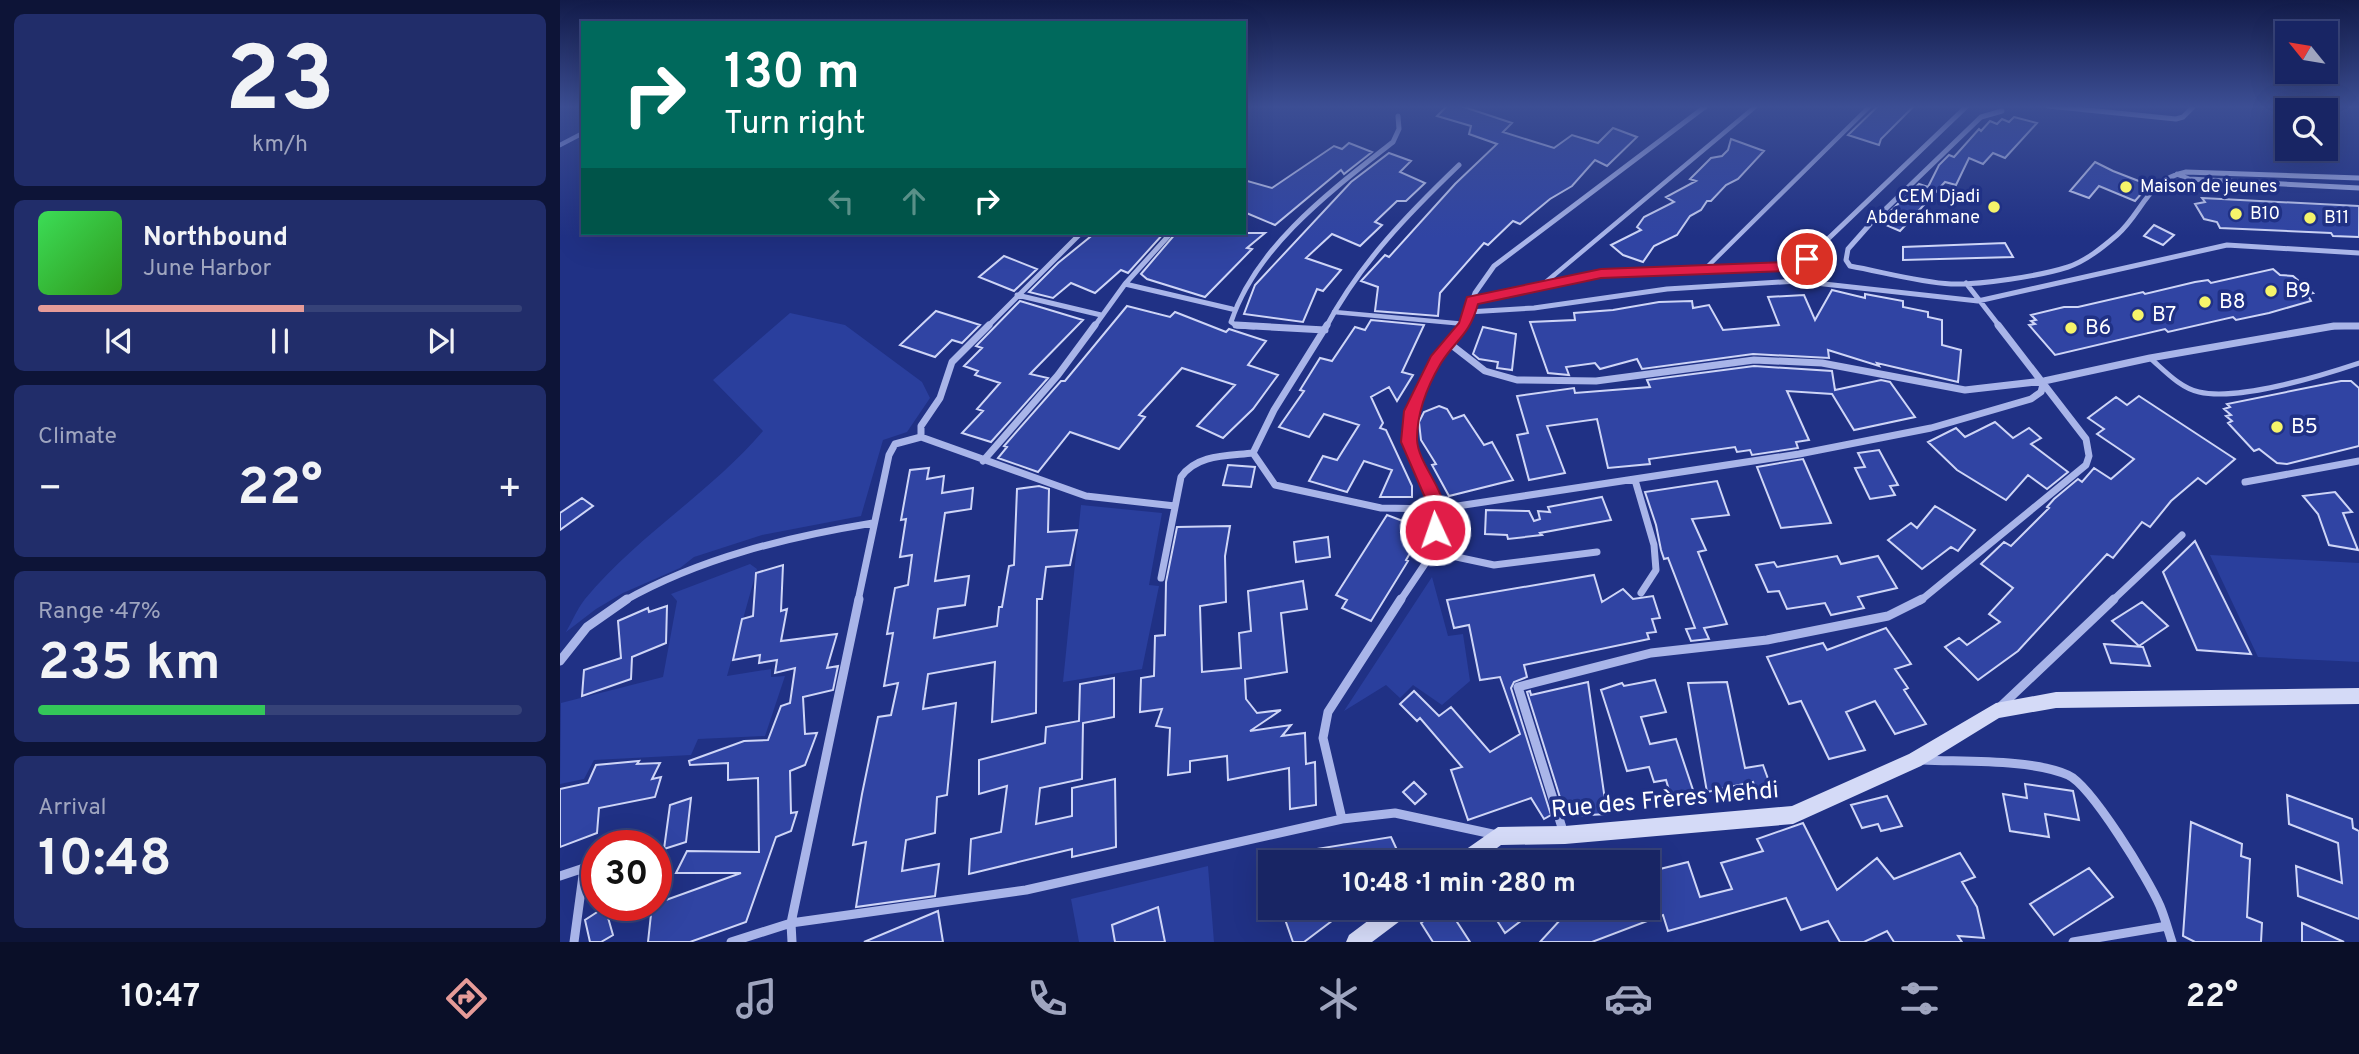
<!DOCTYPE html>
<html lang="en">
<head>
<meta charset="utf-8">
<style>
  body { margin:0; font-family:Overpass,sans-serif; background:#212d6a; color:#f1f3f6; height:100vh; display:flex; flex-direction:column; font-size:26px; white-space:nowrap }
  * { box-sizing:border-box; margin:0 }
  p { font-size:23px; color:#9fa5bf }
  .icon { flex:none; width:38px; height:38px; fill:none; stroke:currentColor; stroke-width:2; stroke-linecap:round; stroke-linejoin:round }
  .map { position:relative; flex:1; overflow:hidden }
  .details { display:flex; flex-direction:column; gap:14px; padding:14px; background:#0d1437; width:560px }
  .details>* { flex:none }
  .guide { position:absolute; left:21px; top:21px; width:665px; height:214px; border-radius:0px; box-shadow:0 7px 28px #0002,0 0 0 2px #364278; background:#00695c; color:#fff; overflow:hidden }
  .needle { width:46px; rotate:300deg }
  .buttons { position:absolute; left:1715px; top:21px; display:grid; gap:14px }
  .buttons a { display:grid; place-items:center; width:63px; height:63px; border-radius:0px; background:#182564; box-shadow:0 7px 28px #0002,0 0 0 2px #364278; font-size:35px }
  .speed { position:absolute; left:21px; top:830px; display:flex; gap:14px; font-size:35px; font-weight:700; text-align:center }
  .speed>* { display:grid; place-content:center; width:91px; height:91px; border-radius:50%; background:#182564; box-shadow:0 7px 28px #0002,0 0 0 2px #364278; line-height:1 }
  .speed .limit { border:10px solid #d22; background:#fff; color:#111 }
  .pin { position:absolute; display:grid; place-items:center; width:60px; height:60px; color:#fff; margin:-30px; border:4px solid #fff; border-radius:50%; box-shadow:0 2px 7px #0007 }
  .me { position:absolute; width:77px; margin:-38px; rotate:357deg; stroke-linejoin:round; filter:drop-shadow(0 0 5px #0008) }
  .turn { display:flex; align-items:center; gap:24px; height:147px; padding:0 28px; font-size:32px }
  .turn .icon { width:91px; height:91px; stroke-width:2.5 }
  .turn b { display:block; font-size:49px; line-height:60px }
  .lanes { display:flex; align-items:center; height:66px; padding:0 28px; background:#0003; justify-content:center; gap:35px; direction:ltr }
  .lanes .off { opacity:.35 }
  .big { font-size:52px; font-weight:700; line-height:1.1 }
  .details .card { flex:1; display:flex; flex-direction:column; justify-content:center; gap:10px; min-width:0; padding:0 24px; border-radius:10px; background:#212d6a }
  .details .dial { align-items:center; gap:0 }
  .dial b { font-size:91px; line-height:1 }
  .song { display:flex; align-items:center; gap:21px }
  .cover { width:84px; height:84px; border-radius:10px; background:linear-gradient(135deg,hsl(130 70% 55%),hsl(110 70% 35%)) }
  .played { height:7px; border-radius:4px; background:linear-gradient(90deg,#e69b98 55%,#364278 55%) }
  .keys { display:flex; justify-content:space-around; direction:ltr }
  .heat { display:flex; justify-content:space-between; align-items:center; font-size:38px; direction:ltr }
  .charge { height:10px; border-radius:5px; background:linear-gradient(90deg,#34c759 47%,#364278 0) }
  .trip { position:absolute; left:698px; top:850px; width:402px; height:70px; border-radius:0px; background:#182564; box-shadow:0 7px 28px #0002,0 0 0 2px #364278; font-weight:700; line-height:70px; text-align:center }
  .dock { display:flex; height:112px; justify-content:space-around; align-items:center; background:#0a0f28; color:#9fa5bf }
  .dock .icon { width:49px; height:49px }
  .dock .selected { color:#e69b98 }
  .dock b { font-size:32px; color:#f1f3f6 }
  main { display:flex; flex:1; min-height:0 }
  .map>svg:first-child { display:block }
  .green { fill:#2a3f9d }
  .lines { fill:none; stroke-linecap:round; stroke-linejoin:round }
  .stream { stroke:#9daceb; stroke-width:4.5 }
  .building { fill:#3044a3; stroke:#ced5f7; stroke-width:2 }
  .service-far1 { stroke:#a9b5e9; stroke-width:4.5 }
  .service { stroke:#a9b5e9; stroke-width:5 }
  .minor-far2 { stroke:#a9b5e9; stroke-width:5 }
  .minor-far1 { stroke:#a9b5e9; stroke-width:7 }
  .minor { stroke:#a9b5e9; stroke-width:9 }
  .secondary { fill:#d4daf7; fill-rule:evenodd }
  .route { fill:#e11d48; stroke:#92132f; stroke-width:2 }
  .poi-dot { fill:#f6f46a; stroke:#203185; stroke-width:2.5 }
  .labels { text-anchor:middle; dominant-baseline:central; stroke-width:7; stroke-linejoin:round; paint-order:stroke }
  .far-poi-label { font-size:18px; fill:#fff; stroke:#203185; text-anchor:start }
  .poi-label { font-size:21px; fill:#fff; stroke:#203185; text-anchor:start }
  .near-street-label { font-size:24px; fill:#fff; stroke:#203185 }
</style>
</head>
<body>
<main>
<section class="details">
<div class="card dial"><b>23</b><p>km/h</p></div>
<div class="card">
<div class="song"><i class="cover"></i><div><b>Northbound</b><p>June Harbor</p></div></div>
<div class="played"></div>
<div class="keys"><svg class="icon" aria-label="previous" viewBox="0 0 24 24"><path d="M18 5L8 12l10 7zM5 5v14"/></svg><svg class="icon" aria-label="pause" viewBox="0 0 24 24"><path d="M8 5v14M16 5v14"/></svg><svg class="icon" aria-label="next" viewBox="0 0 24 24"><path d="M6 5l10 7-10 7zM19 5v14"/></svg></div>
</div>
<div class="card"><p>Climate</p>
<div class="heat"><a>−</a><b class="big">22°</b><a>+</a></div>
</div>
<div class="card"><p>Range · 47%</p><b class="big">235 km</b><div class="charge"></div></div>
<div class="card"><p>Arrival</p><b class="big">10:48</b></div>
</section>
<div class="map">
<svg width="1799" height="942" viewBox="0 0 1799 942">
  <rect width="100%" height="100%" fill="#203185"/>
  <path class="green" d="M230 313 285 325 362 382 370 398 347 432 323 440 301 516 202 535 134 557 120 568 63 593 36 609 6 632C12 622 17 609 25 599 77 536 150 493 203 431L153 380Z
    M521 505 602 513 589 585 599 586 582 669 503 682Z
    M1650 555 1799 563V662L1698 657Z
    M190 564 197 569 167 676 211 669V677L225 676 205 736 138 739 131 755 34 760 24 779 0 784 1 703 103 677 117 601 111 594Z
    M872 577 888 636 903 634 910 681 882 705 853 685 840 698 826 685 784 711Z
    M648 866 654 942H519L511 899Z"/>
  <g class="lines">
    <path class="stream" d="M0 145 23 133"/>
  </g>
  <path class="building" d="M887 106H901L952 123 943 132 994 148 1012 135 1038 143 1053 128 1077 137 1047 166 1035 160 1012 186 990 199 960 224 953 221 928 245 924 243 880 293 878 316 815 311 818 287 801 281 825 255 829 257 895 184 937 144 909 134 911 126 877 116Z
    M1318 106H1354L1321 139 1319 145 1288 135Z
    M1454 117 1477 123 1445 158 1433 153 1423 164 1409 158 1396 185 1385 182 1340 231 1319 222 1359 184 1368 187 1379 165 1389 155 1394 157 1419 129 1421 131 1430 121 1437 124 1442 119 1449 122Z
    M1171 139 1204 151 1178 179 1166 185 1151 201H1147L1141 210 1130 216 1117 235 1094 246 1083 262 1063 255 1051 245 1081 230 1077 227 1084 217 1114 202 1106 197 1136 181 1130 179 1151 158 1162 156 1168 150Z
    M789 143 812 152 784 174 781 170 715 225 684 212V180L712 188 774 146 782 149Z
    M829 153 851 161 840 172 865 183 846 201H837L815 222 822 225 800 246 772 234 746 258 781 270 763 291 757 289 743 322 684 314 695 285 791 182Z
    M1535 162 1553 171 1589 185 1575 201 1539 186 1529 198 1510 191Z
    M1642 198 1799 206V237L1773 236 1771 233 1660 228 1657 222 1644 219 1635 204 1645 202Z
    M1594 225 1614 235 1603 245 1584 236Z
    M535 233H604L568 273 561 270 535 293 511 283 493 298 469 292 498 263Z
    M616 233H705L687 248 692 249 645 297 587 279 581 274Z
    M1445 243 1453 257 1343 260V247Z
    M444 256 477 269 454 291 419 277Z
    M1713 269 1720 275 1733 276 1753 293 1747 294 1751 301 1709 313 1676 320 1673 317 1608 332 1605 329 1495 355 1469 325 1475 324 1471 321 1476 320 1471 315 1504 307H1518L1583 292 1585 294 1635 282 1648 280 1651 283Z
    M1272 290 1305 298V294L1343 301V307L1368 312V317L1382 320V345L1401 350 1398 382 1317 363 1319 366 1268 350 1269 358 1193 354 1082 369 1077 359 1040 369 1035 363 1006 367 1009 375 988 373 970 322 1015 320 1014 313 1053 310 1099 302 1132 301 1133 308 1149 305 1163 330 1219 325 1208 297 1244 295 1255 320Z
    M460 301 523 320 470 374 488 378 431 442 402 433 423 411 417 409 440 383 415 375 418 371 404 366 422 348 416 346Z
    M567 306 610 317 615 312 666 332 669 329 706 341 688 365 718 375 693 409 663 438 637 426 675 385 622 368 579 415 585 417 559 449 510 432 478 472 438 458 447 447 444 446 501 381H505Z
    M376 311 420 325 402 343 392 340 375 357 340 345Z
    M811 320 864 325 842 372 853 375 837 401 829 387 811 397 823 423 820 428 826 430 852 486V497H820L832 470 804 461 787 492 749 481 763 456 777 460 799 425 764 414 749 437 719 427 744 391 740 390 760 358 772 361 795 327 805 330Z
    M923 327 956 334 952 370 937 368 938 362 919 359 913 354Z
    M1194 366 1272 371 1275 390 1321 380 1330 382 1355 417 1294 430 1272 394 1227 391 1249 440 1236 442 1238 448 1192 455 1190 450 1177 452 1175 447 1089 459 1090 464 1048 468 1037 419 987 426 1005 473 969 480 957 435 968 433 957 396 1014 388 1015 393 1090 387 1087 380Z
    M1781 381H1791L1799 388V446L1727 464 1717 463 1699 449 1694 451 1668 423 1672 421 1666 416 1671 415 1664 409 1670 407 1667 404Z
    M1579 396 1675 459 1646 484 1638 478 1611 501 1590 527 1582 522 1553 558 1547 554 1458 651 1418 680 1385 647 1399 638 1407 645 1440 622 1429 614 1453 588 1421 564 1444 542 1451 546 1489 508 1487 507 1494 499 1518 479 1522 482 1534 468 1551 479 1574 459 1537 434 1544 429 1528 418 1556 397 1567 405Z
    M879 406 887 409 893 419 904 415 924 445 932 442 953 480 889 496 872 465 876 464 861 440 859 422 864 412Z
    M1435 422 1453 438 1469 428 1481 438 1471 444 1508 472 1487 489 1468 475 1446 500 1397 470 1368 442 1396 428 1405 437Z
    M1319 450 1338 485 1330 486 1335 495 1310 499 1295 468 1305 467 1298 453Z
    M1243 459 1271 523 1221 528 1197 467Z
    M668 465 695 467 691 487 663 485Z
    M369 468 367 479 384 476 382 493 413 488 411 509 385 513 375 581 409 576 405 605 378 609 374 638 437 626 439 607H442L449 566 454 565 457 489 479 486 489 489 488 532 517 530 510 565 486 567 482 599H477L476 713 432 722 435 662 368 674 363 709 396 703 387 795 377 797 375 833 346 840 342 871 379 864 375 896 296 907 306 842 293 845 302 794 318 717 331 715 338 683 324 686 333 633 327 634 335 588 348 585 352 555 340 557 346 519 341 520 350 470Z
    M1157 481 1169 515 1132 519 1146 550 1138 552 1167 624 1144 628 1149 639 1131 641 1126 629 1135 628 1108 558 1104 559 1101 550 1096 525 1085 492Z
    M1775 492 1792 512 1783 513 1798 550 1769 545 1758 514 1743 496Z
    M1042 497 1051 520 980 533 982 535 948 539 947 535 925 534 926 510 969 511 974 521 980 519 978 511 990 512 988 507Z
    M22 498 33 506 0 530V513Z
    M1375 506 1415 530 1398 551 1391 547 1362 569 1328 540 1351 523 1357 528Z
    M827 515 864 529 846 560 848 561 811 621 782 608 787 600 776 595Z
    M670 526 665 556 666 602 640 606 642 672 681 668 679 633 691 631 688 591 743 581 747 609 721 613 727 672 685 679 686 699 697 713 721 710 690 731 731 725 722 736 745 733 746 764 755 762 756 805 730 809 729 768 668 780 667 756 630 761V772L608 775 610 728 596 726 602 709 580 712 581 678 594 676 595 636 605 635 606 582 617 527Z
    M768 537 770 557 736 562 734 542Z
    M1635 541 1691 654 1637 650 1603 572Z
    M1277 556 1281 564 1318 556 1337 588 1298 597 1304 608 1271 615 1265 603 1227 609 1219 591 1208 592 1196 565 1214 562 1217 567Z
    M223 565 221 611 227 609 221 641 277 634 267 668 278 666 273 690 243 697 245 734 257 733 245 765 230 771 231 813 237 812 231 831 216 837 186 922 130 942H88L92 905 181 873H116L127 851 199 852 198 778 168 780V763L130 765 129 761 184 741 208 740 221 706 230 703 235 668 215 673 217 660 199 663 200 655 173 660 182 619 193 616 196 573Z
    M1034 575 1042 602 1063 589 1073 599 1093 596 1100 618 1092 619 1096 632 1087 633 1089 639 964 665 967 677 954 682 951 688 991 815 984 819 971 798 908 820 891 770 902 767 860 718 857 721 840 704 854 691 879 716 891 707 930 752 960 734 940 677 920 680 909 625 894 628 887 600Z
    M1582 602 1608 626 1579 646 1552 621Z
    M107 606 106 643 72 657 71 679 22 696 24 670 61 658 58 621 88 608 89 612Z
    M1326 628 1351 664 1335 669 1348 688 1344 690 1366 724 1335 734 1315 701 1286 712 1305 750 1269 759 1241 701 1229 704 1207 657 1263 643 1267 650Z
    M1544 644 1583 647 1590 666 1551 663Z
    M554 678V717L523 723 522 779 480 788 476 824 512 816V788L555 779 556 847 512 857V849L409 874 411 839 441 832 447 786 419 794V760L485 743 486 727 519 721 520 684Z
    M1095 680 1106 712 1081 717 1090 744 1116 739 1135 796 1112 800 1106 780 1094 782 1089 767 1067 771 1041 690 1062 683 1064 686Z
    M1028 682 1047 814 1011 816 1010 803 1003 807 967 692 970 691 971 695Z
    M1167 682 1185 768 1203 765 1211 787 1196 790 1193 782 1147 792 1128 683Z
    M79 761 77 764 100 763 92 779 101 777 95 797 39 808 37 833 0 847V789L28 783 36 765Z
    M854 782 866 794 855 804 843 792Z
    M1465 784 1513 791 1519 820 1485 814 1489 837 1450 831 1443 794 1467 798Z
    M1727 795 1792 819 1793 828 1799 831V919L1738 896 1736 866 1782 883 1778 843 1729 824Z
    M1327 796 1342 826 1321 831 1318 824 1302 828 1291 805Z
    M131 798 126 842 104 849 110 805Z
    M1631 822 1682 844 1681 856 1690 859 1687 917 1702 923 1701 942H1635L1623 936Z
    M1243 823 1277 890 1317 858 1334 879 1400 853 1415 877 1402 882 1417 907 1424 938 1398 936 1402 942H1334L1327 931 1304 942H1280L1268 921 1241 930 1226 898 1108 931 1103 915 1032 942H980L1011 908H1100L1088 872 1128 862 1140 897 1172 889 1161 863 1203 851 1197 839Z
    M831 837 843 863H720L719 855Z
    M1529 868 1553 897 1494 935 1470 904Z
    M45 907 53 935 41 942H30L25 920Z
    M598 907 605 942H555L552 925Z
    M721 908H789L744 942H733Z
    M881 908H888L910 942H873L861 923Z
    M929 908H978L945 933Z
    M378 911 383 942H304Z
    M1742 923 1784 942H1742Z"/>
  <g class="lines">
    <path class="service-far1" d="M1145 269 1310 106
      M981 286 1196 106
      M774 312 905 324"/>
    <path class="service" d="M1590 358C1604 370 1620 388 1639 392 1678 401 1760 376 1799 363"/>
    <path class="minor-far2" d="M1488 106 1616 119 1623 117 1634 106
      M1442 111 1421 117 1311 223 1288 249 1286 260 1290 266C1323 272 1358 282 1391 284 1420 285 1480 276 1508 267 1526 261 1543 247 1557 235 1583 212 1587 180 1626 172L1799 178
      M1617 174 1629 179 1799 188
      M1406 283 1440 327
      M565 284 672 309
      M457 295 541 315
      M912 301 1041 274 1225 266 1247 259 1407 106
      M908 312 974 308 1107 289 1237 281 1418 301 1667 245 1799 253
      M427 327 521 233
      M534 327 565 284 611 233
      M694 327 677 326 671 322C696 246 772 190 833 142L839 129 838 116
      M766 327C800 263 848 214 899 165
      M903 327 915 293 934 266 1146 106
      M1770 327 1799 326"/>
    <path class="minor-far1" d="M429 325 392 362 380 398 361 426V437L526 496 615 506
      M676 325 765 330
      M767 325 714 410 693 453 715 485 821 508 878 509 1239 454 1371 428 1471 399 1481 392 1484 381
      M889 343 925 371 957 380 1036 381 1194 360 1262 363 1405 390 1484 381 1590 358 1774 326H1799
      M423 461 498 375 535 325
      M1075 480 1094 545 1096 570 1081 593
      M1685 482 1799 461
      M873 552 934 565 1037 552
      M601 578 621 477C637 454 668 456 693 453
      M64 601C140 558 227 537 313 523
      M298 601 329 455 335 444 361 437
      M840 601 873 552 878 509 849 442 852 411 876 359 904 325
      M1360 601 1526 465 1529 456 1526 439 1438 325
      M1552 601 1622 535"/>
    <path class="minor" d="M0 661 27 627 67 599
      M1439 708 1554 599
      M1363 760C1403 762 1472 759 1508 775 1531 785 1589 880 1600 906 1605 918 1608 930 1612 942
      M782 819 763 738 768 712 841 599
      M1004 834 958 687 1091 653 1207 640 1328 616 1362 599
      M0 876 24 868 14 942
      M171 942 231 923 466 890 782 819 835 813 937 835
      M232 942 231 923 299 599
      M1513 942 1607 926"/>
    <path class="secondary" d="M1799 688V704L1496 708 1439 718 1361 766 1233 824 1005 844 941 845 917 863H892L895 857 938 827 1005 826 1232 806 1349 754 1436 703 1496 692Z
      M825 908H850L848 915 812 942H786L789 935Z"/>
  </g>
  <linearGradient id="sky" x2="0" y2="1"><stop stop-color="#121b49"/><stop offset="0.45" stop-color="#3c4e94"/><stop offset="1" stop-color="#3c4e94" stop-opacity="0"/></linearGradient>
  <rect width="1799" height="237" fill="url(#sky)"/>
  <path class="route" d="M1247 254 1252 256V262L1226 271 1041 278 918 304C909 336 897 338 881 363 868 385 857 413 857 439 858 470 899 499 881 535H869L867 530 870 509 841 442 844 411 871 356 899 323 907 297 1041 269 1224 262Z"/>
  <g class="poi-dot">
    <circle cx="1566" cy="187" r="7"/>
    <circle cx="1434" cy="207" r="7"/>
    <circle cx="1676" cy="214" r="7"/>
    <circle cx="1750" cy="218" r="7"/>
    <circle cx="1711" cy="291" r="7"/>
    <circle cx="1645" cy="302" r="7"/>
    <circle cx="1578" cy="315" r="7"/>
    <circle cx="1511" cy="328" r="7"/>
    <circle cx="1717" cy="427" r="7"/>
  </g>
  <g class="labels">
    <g class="far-poi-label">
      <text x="1580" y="187">Maison de jeunes</text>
      <text x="1420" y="197" text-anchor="end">CEM Djadi<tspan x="1420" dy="21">Abderahmane</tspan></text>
      <text x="1690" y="214">B10</text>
      <text x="1764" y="218">B11</text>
    </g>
    <g class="poi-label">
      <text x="1725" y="291">B9</text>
      <text x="1659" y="302">B8</text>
      <text x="1592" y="315">B7</text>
      <text x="1525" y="328">B6</text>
      <text x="1731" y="427">B5</text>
    </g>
    <g class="near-street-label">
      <text transform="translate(1105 801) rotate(-5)">Rue des Frères Mehdi</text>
    </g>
  </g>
</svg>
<div class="buttons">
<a><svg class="needle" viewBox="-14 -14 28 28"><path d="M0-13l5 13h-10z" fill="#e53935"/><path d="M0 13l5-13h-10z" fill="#9fa5bf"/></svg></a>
<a><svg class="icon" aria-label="search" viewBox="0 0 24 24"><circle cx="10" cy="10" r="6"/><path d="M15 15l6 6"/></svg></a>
</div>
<div class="speed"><div class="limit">30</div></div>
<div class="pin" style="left:1247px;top:259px;background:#d93025"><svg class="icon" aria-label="arrive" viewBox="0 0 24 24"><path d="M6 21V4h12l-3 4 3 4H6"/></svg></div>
<svg class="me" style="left:875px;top:530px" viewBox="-20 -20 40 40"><circle r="17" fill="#e11d48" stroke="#fff" stroke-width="3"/><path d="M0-11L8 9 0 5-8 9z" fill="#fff"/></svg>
<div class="trip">10:48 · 1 min · 280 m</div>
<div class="guide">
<div class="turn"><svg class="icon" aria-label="right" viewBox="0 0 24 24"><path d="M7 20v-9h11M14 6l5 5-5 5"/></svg><div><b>130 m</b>Turn right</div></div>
<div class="lanes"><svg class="icon off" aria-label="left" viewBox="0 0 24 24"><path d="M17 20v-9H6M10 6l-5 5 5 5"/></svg><svg class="icon off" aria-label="ahead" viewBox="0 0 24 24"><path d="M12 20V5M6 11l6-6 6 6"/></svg><svg class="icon" aria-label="right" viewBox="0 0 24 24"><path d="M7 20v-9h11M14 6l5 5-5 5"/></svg></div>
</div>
</div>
</main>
<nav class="dock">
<b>10:47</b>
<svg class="icon selected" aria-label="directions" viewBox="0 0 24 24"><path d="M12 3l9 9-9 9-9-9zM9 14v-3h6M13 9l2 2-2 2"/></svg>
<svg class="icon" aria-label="music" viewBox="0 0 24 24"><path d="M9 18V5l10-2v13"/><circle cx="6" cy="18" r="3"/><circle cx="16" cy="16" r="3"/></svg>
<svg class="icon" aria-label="phone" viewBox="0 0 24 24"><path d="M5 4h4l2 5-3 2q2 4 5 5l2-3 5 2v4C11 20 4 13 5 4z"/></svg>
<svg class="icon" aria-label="climate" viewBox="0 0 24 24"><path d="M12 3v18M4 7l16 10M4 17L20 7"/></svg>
<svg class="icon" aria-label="car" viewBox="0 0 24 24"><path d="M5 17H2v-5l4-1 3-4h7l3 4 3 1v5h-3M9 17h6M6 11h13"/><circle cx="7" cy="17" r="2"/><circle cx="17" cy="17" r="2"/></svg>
<svg class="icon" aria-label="filters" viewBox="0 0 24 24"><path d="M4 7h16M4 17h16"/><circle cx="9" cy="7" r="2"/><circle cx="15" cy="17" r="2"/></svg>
<b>22°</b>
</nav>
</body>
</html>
